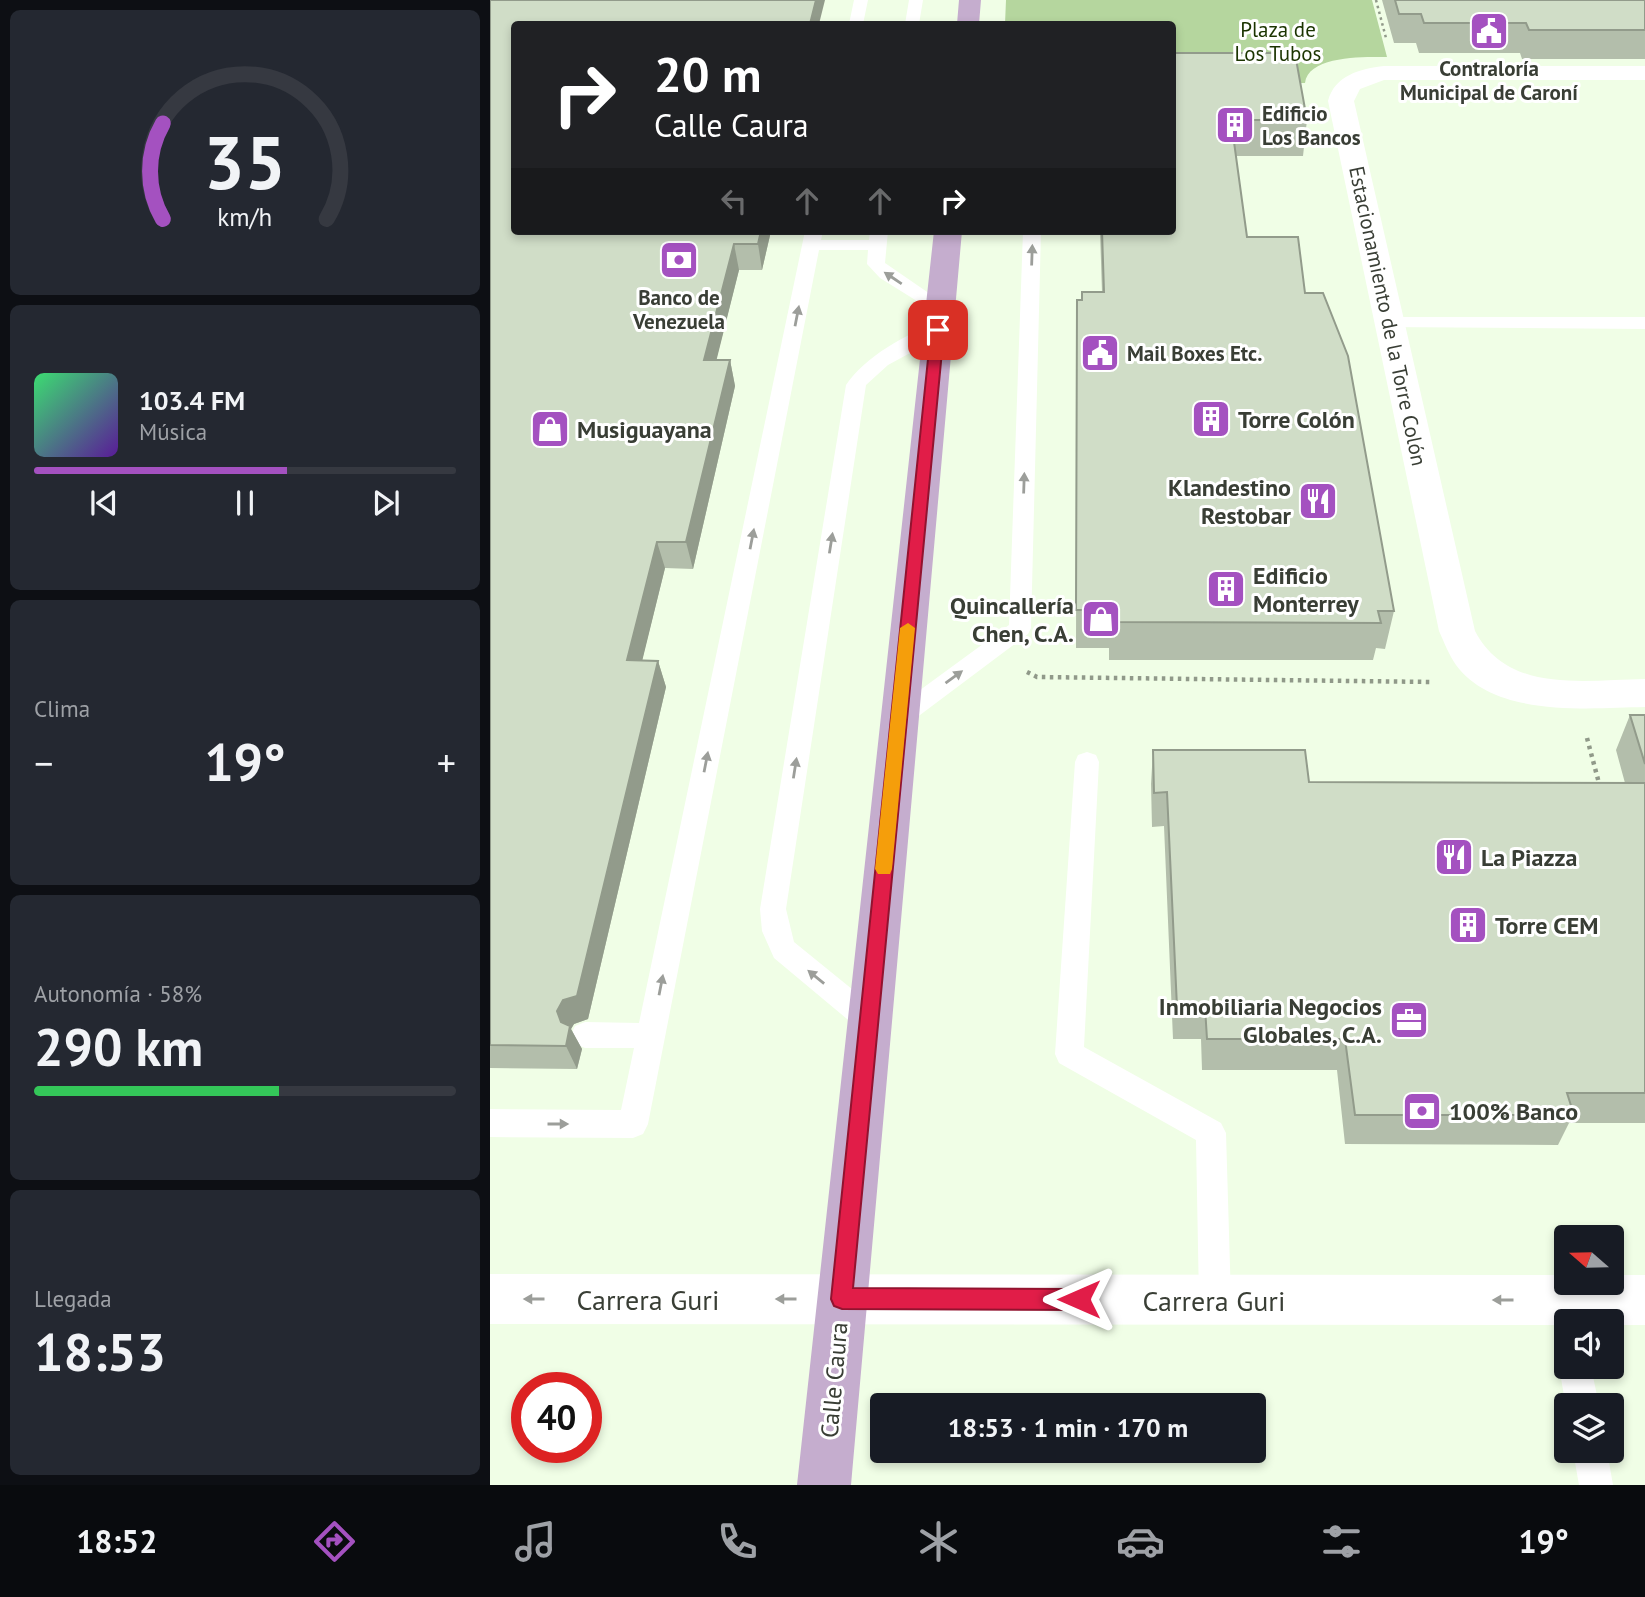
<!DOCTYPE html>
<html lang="es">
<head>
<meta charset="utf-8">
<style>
  body { margin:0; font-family:"PT Sans",sans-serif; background:#242831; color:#f1f3f6; height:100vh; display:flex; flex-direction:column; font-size:26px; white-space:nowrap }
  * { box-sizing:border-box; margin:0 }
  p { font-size:23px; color:#9ea1a6 }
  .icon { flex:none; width:38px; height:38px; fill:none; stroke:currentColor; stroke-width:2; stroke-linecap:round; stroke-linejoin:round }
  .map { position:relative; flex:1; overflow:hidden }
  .drawer { display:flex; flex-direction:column; gap:10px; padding:10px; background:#0d0f14; width:490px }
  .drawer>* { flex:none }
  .hud { position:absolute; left:21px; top:21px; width:665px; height:214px; border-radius:7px; box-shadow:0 4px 10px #0003; background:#202124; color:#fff; overflow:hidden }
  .needle { width:46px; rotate:290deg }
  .fabs { position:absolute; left:1064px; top:1225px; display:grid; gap:14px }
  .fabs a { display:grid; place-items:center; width:70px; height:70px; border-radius:7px; background:#171b24; box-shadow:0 4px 10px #0003; font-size:35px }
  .speed { position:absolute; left:21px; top:1372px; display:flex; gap:14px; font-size:35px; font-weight:700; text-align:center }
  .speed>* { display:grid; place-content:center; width:91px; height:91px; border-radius:50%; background:#171b24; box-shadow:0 4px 10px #0003; line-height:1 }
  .speed .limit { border:10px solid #d22; background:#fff; color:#111 }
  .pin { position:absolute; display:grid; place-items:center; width:60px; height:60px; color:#fff; margin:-30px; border-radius:14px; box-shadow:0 4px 10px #0006 }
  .me { position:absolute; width:77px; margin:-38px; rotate:270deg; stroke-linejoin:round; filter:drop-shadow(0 0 5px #0008) }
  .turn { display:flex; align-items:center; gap:24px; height:147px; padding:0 28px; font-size:32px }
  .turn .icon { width:91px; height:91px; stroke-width:2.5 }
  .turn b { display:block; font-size:49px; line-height:60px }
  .lanes { display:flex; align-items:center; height:66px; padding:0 28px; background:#0003; justify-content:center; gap:35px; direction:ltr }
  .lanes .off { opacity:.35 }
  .big { font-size:52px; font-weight:600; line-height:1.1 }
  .drawer .widget { flex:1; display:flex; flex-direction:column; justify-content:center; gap:10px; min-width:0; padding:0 24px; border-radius:10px; background:#242831 }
  .drawer .dial { align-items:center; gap:0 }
  .dial svg { height:182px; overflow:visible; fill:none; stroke:#363941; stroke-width:7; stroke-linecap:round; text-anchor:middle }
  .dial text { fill:#f1f3f6; stroke:none }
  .song { display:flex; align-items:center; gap:21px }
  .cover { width:84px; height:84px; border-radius:10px; background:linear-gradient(135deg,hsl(140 70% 55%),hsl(270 70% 35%)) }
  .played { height:7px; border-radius:4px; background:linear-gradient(90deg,#a451c0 60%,#363941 60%) }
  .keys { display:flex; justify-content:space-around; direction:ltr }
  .heat { display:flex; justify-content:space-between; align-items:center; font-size:38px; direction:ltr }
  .charge { height:10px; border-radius:5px; background:linear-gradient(90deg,#34c759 58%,#363941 0) }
  .trip { position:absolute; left:380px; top:1393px; width:396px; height:70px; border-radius:7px; background:#171b24; box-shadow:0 4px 10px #0003; font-weight:600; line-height:70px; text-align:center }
  .menu { display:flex; height:112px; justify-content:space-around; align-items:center; background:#090b0e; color:#9ea1a6 }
  .menu .icon { width:49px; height:49px }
  .menu .selected { color:#a451c0 }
  .menu b { font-size:32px; color:#f1f3f6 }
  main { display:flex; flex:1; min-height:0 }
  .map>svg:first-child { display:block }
  .green { fill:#b5d69e }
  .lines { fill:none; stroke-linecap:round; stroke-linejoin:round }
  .path-far1 { stroke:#909989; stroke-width:2.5; stroke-dasharray:2.5 3.5; stroke-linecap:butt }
  .path { stroke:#909989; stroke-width:4.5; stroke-dasharray:3.5 4.5; stroke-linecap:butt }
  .service { fill:#fff; fill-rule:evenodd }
  .minor { fill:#fff; fill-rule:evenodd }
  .tertiary { fill:#fff; fill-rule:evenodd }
  .primary { fill:#c5adce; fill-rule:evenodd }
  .wall { fill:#b3beab }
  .shaded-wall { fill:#929b8b }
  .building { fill:#d0ddc7; stroke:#929b8b; stroke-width:2 }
  .oneway { fill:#9c9e9a }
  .route { fill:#e11d48; stroke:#92132f; stroke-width:2 }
  .slow { fill:#f59e0b }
  .labels { text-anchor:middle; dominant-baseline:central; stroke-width:6; stroke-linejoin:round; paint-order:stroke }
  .far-park-label { font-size:21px; fill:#1b3400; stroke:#fff }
  .far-poi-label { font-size:21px; font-weight:bold; fill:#393e35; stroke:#fff }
  .far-street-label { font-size:21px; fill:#393e35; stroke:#fff }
  .poi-label { font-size:24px; font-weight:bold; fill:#393e35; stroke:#fff; text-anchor:start }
  .street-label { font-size:24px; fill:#393e35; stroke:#fff }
  .near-street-label { font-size:28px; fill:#393e35; stroke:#fff }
</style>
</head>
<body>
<main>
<section class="drawer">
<div class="widget dial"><svg viewBox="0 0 100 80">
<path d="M14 69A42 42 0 1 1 86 69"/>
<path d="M14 69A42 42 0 0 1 14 27" stroke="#a451c0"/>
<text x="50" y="56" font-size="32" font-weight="700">35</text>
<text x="50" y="72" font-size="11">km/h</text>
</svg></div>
<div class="widget">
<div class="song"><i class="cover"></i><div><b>103.4 FM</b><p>Música</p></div></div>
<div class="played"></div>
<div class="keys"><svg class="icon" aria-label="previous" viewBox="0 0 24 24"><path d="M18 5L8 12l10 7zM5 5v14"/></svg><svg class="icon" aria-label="pause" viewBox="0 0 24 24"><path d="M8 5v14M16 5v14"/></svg><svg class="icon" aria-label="next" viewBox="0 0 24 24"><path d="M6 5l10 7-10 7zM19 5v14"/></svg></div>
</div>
<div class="widget"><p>Clima</p>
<div class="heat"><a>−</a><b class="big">19°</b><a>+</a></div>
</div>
<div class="widget"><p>Autonomía · 58%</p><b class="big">290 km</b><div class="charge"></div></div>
<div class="widget"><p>Llegada</p><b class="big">18:53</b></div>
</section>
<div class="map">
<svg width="1155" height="1485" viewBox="0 0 1155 1485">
  <rect width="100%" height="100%" fill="#f0fee6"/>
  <path class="green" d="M516 0H882L897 57C876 57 818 55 815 83L683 82 682 24H515Z"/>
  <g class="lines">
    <path class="path-far1" d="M886 0 896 38"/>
    <path class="path" d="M537 672 547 677 943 682
      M1097 738 1110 787"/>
    <path class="service" d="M364 0H378L373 24H359Z
      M419 0H433L429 24H415Z
      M315 231H333L331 240H379L380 231H398L395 263 459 307 450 313 443 311 390 278 377 264 378 250H329L158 1124 153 1134 143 1138 0 1137V1109L131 1110 144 1048H95L85 1044 81 1035 85 1026 95 1022 149 1023Z
      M533 231H551L541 628 538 634 418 724 409 727 400 724 397 718 400 712 519 625Z
      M900 317H1155V329L893 327 891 323Z
      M448 324 455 326 458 330 455 334 398 365 376 385 296 909 304 942 389 1011 393 1020 389 1029 379 1032 369 1029 284 958 272 931 270 909 356 385C374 358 417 332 448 324Z
      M597 752 606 755 609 762 594 1047 731 1123 736 1133 741 1300 736 1311 725 1316 714 1311 709 1300 706 1140 569 1063 565 1054 585 762 588 755Z
      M1076 1354V1367H1101L1109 1405 1076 1407 1069 1367Z
      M1083 1451H1117L1123 1485H1089Z"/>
    <path class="minor" d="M894 66H1155V80H894L870 89 864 101 985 631C1018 694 1094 680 1155 679V707C1098 708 1005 718 966 665 959 655 954 642 949 631L838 101C845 75 870 69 894 66Z"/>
    <path class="tertiary" d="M0 1274 1076 1275V1283H1122V1275H1155V1325H1122V1321H1076V1325L0 1324Z"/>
    <path class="primary" d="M469 0H491L489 24H467Z
      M444 231H472L361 1485H307Z"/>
  </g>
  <path class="wall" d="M0 0 281 231 272 270H249L226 360H240L245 386 203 569 175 568 152 660 168 661 176 687 98 1019 84 1024 81 1029 92 1049 87 1069 0 1068Z
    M892 0H1155V59H1032L1030 53H929L926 43H904Z
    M682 53 795 59 817 120 813 156H746L757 237 815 293 904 611 895 649 886 648 883 660H619V648H586L587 300H592L612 292 610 231H682Z
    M1140 715H1155V1123H1079L1068 1145 855 1144 847 1070H712L711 1039H683L674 826 662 827 661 784 663 750 819 782 1135 783 1126 750Z"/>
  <path class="shaded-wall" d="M326 0H335L329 24H320Z
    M271 231H281L272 270 268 244Z
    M244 244 249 270 220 386 214 360Z
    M240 360 245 386 203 569 196 542Z
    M167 542 175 568 146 686 137 660Z
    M168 661 176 687 98 1019 84 1024 81 1029 92 1049 87 1069 76 1046 71 1022 67 1011Z"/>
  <path class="building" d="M0 0H326L320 24H24V231H271L268 244H244L214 360H240L196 542H167L137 660 168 661 87 996 73 1000 67 1011 71 1022 80 1026 76 1046 0 1045Z
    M905 0H1155V30H1039L1036 23H934L931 14H909Z
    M682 53H794L795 59H806L817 120H741L757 237H808L815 293H833L858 356 904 611H888L891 623 620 622V610H586L587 300H592V292H614L612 231H682Z
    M1140 715H1155V764Z
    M663 750H815L819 782 1155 783V1093H1077L1084 1115H865L855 1039H717L715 1007H687L677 792 664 793Z"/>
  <defs><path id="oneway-solid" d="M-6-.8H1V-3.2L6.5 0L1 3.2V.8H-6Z" transform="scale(1.75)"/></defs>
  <g class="oneway">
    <use href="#oneway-solid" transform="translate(542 255) rotate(-88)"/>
    <use href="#oneway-solid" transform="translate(403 278) rotate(-146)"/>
    <use href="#oneway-solid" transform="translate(307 316) rotate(-79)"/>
    <use href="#oneway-solid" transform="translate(534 483) rotate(-88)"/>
    <use href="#oneway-solid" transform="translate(262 539) rotate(-79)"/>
    <use href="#oneway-solid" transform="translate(341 543) rotate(-81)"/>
    <use href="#oneway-solid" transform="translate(464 677) rotate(-36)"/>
    <use href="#oneway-solid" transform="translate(216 762) rotate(-79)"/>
    <use href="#oneway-solid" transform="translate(305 768) rotate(-81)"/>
    <use href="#oneway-solid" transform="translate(326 977) rotate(-141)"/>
    <use href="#oneway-solid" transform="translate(171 985) rotate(-79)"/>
    <use href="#oneway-solid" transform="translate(68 1124)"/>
    <use href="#oneway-solid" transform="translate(44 1299) rotate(-180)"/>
    <use href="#oneway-solid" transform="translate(296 1299) rotate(-180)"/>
    <use href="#oneway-solid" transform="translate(1013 1300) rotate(-180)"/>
  </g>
  <path class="route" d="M448 326 454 330 363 1288 589 1289 596 1292 599 1299 596 1307 589 1310 352 1309 344 1306 341 1299 441 330Z"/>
  <path class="slow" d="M418 623 425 628 402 869 400 874H388L385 869 410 628Z"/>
  <defs>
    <g id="civic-square" transform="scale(2.0125)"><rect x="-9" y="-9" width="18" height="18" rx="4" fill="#a451c0" stroke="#fff"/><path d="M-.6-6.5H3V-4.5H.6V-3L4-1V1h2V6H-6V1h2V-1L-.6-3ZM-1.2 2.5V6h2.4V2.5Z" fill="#fff"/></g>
    <g id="building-square" transform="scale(2.0125)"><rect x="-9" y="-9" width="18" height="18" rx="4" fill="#a451c0" stroke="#fff"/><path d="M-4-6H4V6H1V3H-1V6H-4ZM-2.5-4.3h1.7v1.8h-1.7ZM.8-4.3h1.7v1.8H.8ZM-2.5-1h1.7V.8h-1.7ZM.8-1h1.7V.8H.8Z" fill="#fff"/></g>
    <g id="bank-square" transform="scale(2.0125)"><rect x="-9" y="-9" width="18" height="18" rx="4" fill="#a451c0" stroke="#fff"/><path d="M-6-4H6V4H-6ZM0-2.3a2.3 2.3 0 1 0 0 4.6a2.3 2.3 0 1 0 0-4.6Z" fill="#fff"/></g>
    <g id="shop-square" transform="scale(2.0125)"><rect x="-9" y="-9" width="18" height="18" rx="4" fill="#a451c0" stroke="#fff"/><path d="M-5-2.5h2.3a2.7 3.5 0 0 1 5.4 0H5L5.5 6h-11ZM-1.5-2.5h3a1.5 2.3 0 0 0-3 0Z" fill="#fff"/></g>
    <g id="restaurant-square" transform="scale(2.0125)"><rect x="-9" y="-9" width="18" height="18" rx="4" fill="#a451c0" stroke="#fff"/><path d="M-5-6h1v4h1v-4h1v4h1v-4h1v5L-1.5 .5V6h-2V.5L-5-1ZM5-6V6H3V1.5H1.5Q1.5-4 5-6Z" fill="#fff"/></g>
    <g id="office-square" transform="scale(2.0125)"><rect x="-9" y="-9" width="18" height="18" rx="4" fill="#a451c0" stroke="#fff"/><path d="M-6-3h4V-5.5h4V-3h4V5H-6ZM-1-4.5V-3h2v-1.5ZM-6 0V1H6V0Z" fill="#fff"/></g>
  </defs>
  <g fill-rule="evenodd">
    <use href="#civic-square" x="999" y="31"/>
    <use href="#building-square" x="745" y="125"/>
    <use href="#bank-square" x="189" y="260"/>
    <use href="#civic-square" x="610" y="353"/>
    <use href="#building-square" x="721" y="419"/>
    <use href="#shop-square" x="60" y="429"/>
    <use href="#restaurant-square" x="828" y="501"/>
    <use href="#building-square" x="736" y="589"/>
    <use href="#shop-square" x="611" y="619"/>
    <use href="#restaurant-square" x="964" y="857"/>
    <use href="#building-square" x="978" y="925"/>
    <use href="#office-square" x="919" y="1020"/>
    <use href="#bank-square" x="932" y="1111"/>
  </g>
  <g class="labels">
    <g class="far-park-label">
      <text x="788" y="29">Plaza de<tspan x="788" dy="24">Los Tubos</tspan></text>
    </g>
    <g class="far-poi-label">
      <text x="999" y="68">Contraloría<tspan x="999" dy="24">Municipal de Caroní</tspan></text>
      <text x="772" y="113" text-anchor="start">Edificio<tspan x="772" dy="24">Los Bancos</tspan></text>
      <text x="189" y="297">Banco de<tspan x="189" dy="24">Venezuela</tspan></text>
      <text x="637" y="353" text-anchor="start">Mail Boxes Etc.</text>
    </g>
    <g class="far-street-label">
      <text transform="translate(898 316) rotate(78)">Estacionamiento de la Torre Colón</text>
    </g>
    <g class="poi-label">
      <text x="748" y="419">Torre Colón</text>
      <text x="87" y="429">Musiguayana</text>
      <text x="801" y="487" text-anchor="end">Klandestino<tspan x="801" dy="28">Restobar</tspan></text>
      <text x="763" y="575">Edificio<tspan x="763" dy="28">Monterrey</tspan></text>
      <text x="584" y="605" text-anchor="end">Quincallería<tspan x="584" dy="28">Chen, C.A.</tspan></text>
      <text x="991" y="857">La Piazza</text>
      <text x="1005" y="925">Torre CEM</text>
      <text x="892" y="1006" text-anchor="end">Inmobiliaria Negocios<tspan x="892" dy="28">Globales, C.A.</tspan></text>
      <text x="959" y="1111">100% Banco</text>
    </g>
    <g class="street-label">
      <text transform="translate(344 1380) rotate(-85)">Calle Caura</text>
    </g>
    <g class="near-street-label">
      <text x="158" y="1299">Carrera Guri</text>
      <text x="724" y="1300">Carrera Guri</text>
    </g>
  </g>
</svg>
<div class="fabs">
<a><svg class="needle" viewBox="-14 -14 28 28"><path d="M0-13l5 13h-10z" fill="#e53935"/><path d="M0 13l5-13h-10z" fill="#9ea1a6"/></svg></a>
<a><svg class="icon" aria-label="sound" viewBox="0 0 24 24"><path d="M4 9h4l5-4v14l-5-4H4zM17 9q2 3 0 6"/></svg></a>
<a><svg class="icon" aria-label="layers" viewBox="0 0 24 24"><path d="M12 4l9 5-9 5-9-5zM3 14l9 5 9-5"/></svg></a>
</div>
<div class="speed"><div class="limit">40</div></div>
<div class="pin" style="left:448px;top:330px;background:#d93025"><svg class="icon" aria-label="arrive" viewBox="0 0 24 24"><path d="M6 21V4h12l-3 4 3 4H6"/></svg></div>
<svg class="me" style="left:589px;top:1299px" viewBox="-20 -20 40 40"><path d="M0-17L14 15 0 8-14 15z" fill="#e11d48" stroke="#fff" stroke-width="4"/></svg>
<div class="trip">18:53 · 1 min · 170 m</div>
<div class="hud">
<div class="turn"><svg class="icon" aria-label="right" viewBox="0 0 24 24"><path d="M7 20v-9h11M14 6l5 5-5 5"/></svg><div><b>20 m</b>Calle Caura</div></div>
<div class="lanes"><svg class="icon off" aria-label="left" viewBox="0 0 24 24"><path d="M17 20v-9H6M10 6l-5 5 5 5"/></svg><svg class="icon off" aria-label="ahead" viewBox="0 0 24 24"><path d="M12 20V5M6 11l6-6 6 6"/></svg><svg class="icon off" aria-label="ahead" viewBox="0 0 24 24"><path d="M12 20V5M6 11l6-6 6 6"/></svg><svg class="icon" aria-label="right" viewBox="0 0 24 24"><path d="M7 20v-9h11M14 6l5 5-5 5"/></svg></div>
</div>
</div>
</main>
<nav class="menu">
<b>18:52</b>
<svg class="icon selected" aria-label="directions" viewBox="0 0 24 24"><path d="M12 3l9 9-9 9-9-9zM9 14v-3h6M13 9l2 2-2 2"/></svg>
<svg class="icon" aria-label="music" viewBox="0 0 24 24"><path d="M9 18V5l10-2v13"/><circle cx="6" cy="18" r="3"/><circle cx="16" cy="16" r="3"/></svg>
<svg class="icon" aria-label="phone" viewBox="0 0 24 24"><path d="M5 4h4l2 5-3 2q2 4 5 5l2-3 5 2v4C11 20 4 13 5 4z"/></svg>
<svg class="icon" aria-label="climate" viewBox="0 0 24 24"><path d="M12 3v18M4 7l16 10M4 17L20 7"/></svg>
<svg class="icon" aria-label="car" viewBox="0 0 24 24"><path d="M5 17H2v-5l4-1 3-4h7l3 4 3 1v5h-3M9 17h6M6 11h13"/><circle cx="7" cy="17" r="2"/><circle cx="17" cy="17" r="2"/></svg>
<svg class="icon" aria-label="filters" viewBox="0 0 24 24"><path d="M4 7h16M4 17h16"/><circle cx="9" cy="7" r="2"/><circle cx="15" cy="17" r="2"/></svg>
<b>19°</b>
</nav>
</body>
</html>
